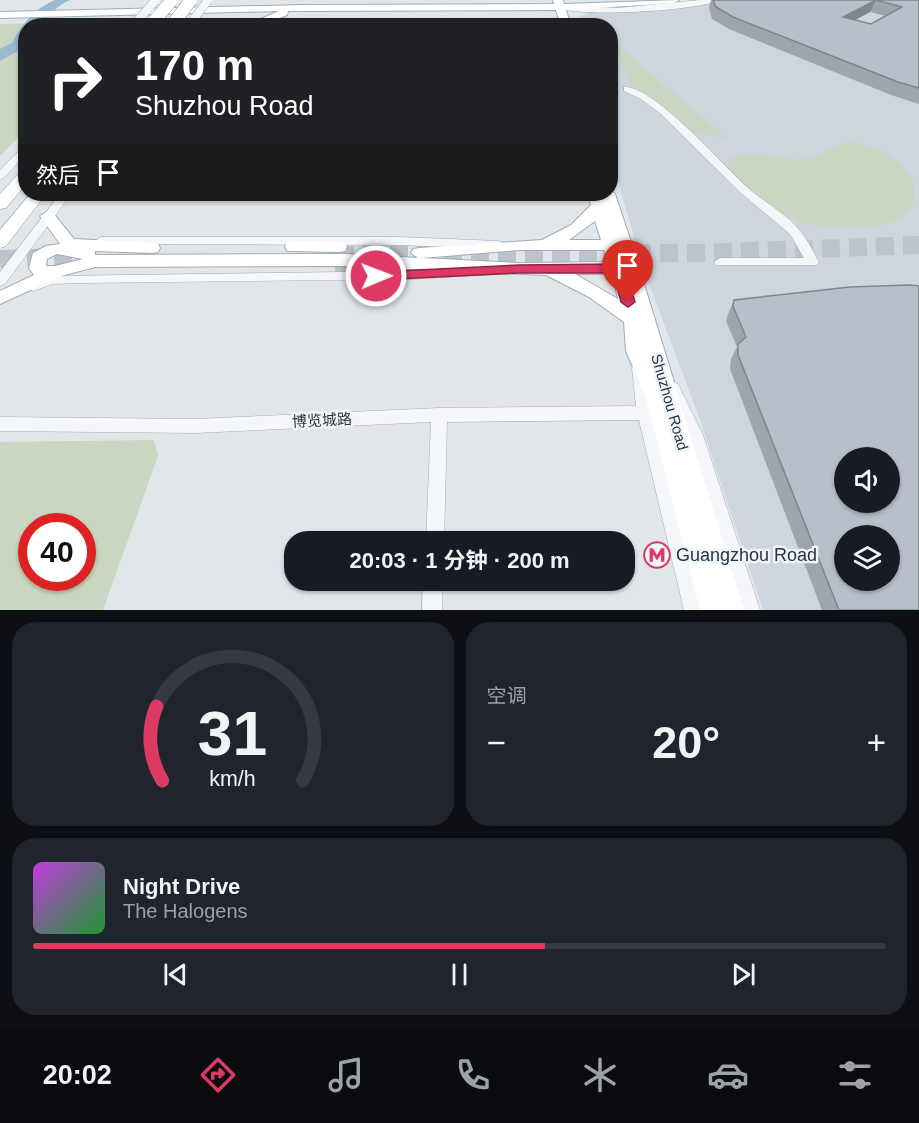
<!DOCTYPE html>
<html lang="zh">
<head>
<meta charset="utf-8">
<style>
  body { margin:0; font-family:Arial,"Noto Sans SC",sans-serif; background:#20242c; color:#f1f3f6; height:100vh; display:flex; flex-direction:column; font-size:22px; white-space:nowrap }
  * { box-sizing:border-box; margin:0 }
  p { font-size:20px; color:#9ea1a6 }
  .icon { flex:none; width:33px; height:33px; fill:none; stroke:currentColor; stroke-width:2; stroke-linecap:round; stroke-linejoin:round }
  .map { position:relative; height:610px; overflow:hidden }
  .drawer { display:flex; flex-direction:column; gap:12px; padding:12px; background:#0d0f14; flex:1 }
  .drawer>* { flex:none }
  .guide { position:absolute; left:18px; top:18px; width:600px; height:183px; border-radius:24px; box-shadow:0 2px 4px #0004; background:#202124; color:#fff; overflow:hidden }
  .controls { position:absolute; left:834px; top:447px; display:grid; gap:12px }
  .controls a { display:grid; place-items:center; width:66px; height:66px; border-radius:50%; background:#171b24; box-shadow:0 2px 4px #0004; font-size:30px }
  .speed { position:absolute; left:18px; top:513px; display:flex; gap:12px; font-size:30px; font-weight:700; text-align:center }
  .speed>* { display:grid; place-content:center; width:78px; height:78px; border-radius:50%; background:#171b24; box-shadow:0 2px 4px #0004; line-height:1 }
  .speed .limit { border:9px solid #d22; background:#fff; color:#111 }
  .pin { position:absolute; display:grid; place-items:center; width:51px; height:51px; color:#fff; margin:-62px -26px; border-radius:50% 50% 50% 0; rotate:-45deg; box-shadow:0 0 6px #0007 }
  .pin .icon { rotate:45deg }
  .me { position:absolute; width:66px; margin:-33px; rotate:89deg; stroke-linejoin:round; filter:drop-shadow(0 0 4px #0008) }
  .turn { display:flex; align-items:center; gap:21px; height:126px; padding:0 18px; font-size:27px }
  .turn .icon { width:78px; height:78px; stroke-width:2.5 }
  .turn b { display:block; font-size:42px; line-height:51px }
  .then { display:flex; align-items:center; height:57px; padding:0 18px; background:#0003; gap:12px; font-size:22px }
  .big { font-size:45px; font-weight:700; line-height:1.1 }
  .drawer .widget { flex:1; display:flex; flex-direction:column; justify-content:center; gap:9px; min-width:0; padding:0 21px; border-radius:24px; background:#20242c }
  .drawer .dial { align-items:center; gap:0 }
  .dial svg { height:156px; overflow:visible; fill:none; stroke:#363941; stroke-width:7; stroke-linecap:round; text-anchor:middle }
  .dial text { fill:#f1f3f6; stroke:none }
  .song { display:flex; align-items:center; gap:18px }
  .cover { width:72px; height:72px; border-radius:9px; background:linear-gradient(135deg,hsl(290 70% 55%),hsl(130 70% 35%)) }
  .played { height:6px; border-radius:3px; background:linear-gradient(90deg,#dd3964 60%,#363941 60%) }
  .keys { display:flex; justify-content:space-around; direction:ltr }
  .heat { display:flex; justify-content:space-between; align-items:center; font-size:33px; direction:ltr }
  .drawer .tiles { flex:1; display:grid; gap:12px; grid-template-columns:1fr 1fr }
  .widget:last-child { grid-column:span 2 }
  .trip { position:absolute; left:284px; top:531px; width:351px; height:60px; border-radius:24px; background:#171b24; box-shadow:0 2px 4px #0004; font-weight:700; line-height:60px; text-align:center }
  .tabs { display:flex; height:96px; justify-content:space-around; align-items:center; background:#090b0e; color:#9ea1a6 }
  .tabs .icon { width:42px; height:42px }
  .tabs .selected { color:#dd3964 }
  .tabs b { font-size:27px; color:#f1f3f6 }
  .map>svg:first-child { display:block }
  .built { fill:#ced5dd; fill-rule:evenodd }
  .green { fill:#c9d6c1; fill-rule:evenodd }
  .water { fill:#98b9cf }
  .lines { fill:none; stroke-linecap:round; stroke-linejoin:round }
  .major-tunnel { stroke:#bcc3ca; stroke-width:18; stroke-dasharray:18 9; stroke-linecap:butt }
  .minor-casing { stroke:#a5adb6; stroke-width:1 }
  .major-casing { stroke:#9facb8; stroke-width:2 }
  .highway-casing { stroke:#8695a3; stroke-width:1 }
  .minor { fill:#f4f6f9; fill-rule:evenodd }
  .major { fill:#fff; fill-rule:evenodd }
  .highway { fill:#fff; fill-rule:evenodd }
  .minor-bridge-casing { stroke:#a5adb6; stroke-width:9; stroke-linecap:butt }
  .highway-bridge-casing { stroke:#8695a3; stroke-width:13; stroke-linecap:butt }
  .minor-bridge { stroke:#f4f6f9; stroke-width:8 }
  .highway-bridge { stroke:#fff; stroke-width:12 }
  .wall { fill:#9da5ad; fill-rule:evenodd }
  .shaded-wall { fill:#80868d }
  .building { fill:#b7c0c9; stroke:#80868d; stroke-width:1.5; fill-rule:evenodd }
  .route { fill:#dd3964; stroke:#902541; stroke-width:1.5 }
  .labels { text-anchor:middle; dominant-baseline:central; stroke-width:5; stroke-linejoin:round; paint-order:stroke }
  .street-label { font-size:15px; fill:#273545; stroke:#f1f5f8 }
  .near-poi-label { font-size:18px; fill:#273545; stroke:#f1f5f8; text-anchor:start }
</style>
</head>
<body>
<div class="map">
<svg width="919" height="610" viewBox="0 0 919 610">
  <rect width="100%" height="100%" fill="#e1e6eb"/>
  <path class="built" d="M734 0H906L919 3V610H763L698 414 643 268 611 157 610 26 575 25 573 20 591 12 686 6ZM844 458H890V502H844ZM844 536H890V580H844Z"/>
  <path class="green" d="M46 23 49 25 26 26 25 130 0 156V24Z
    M611 40 727 138 697 134 681 124 651 97 632 86 618 55 611 54Z
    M852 142C878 146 919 164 914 199 910 210 904 216 893 221 873 231 818 229 798 221 774 212 738 189 728 164 735 147 775 158 790 159 800 159 809 160 818 156 833 150 834 143 852 142Z
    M154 440 158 456 103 610H0V442ZM32 526H82V578H32Z"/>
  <path class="water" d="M55 0H70C54 6 44 25 26 26L25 47 0 61V49L12 43C21 25 35 8 55 0Z"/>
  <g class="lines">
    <path class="major-tunnel" d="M336 255 700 253 919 245
      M0 259 95 256
      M335 269 387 266"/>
    <g class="minor-casing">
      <path id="minor" d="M700 0H719C699 11 575 18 556 7L560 5 618 8Z
        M624 87C652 84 724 166 747 187 763 202 786 213 800 231 808 240 813 252 819 262L817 265H716L714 262 720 258H804L790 234 740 192 661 114 641 99 624 91Z
        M26 144V154L4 178 0 179V170Z
        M60 194H71L5 284 0 286V272Z
        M101 237H399L499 241 505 245 499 249 399 245 97 244 95 241Z
        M492 267 498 271 497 274 414 279 81 283 53 284 33 291 26 286 28 283 52 276 414 271Z
        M639 362 644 364 646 368 653 413 704 610H684L639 420 447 422 444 542H426L431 422 195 433 0 431V417L195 419 439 408 636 406 632 368 634 364Z
        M673 382 678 384 703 435 760 610H740L687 435 665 388 668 384Z
        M423 580H443L442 610H422Z"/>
    </g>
    <g class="major-casing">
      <path id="major" d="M553 0H563L564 4 679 0 674 3 566 10 571 26H561L556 10 288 11 287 15 260 26H244L279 11 0 18V12L304 5 554 4Z
        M610 190 615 194 632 245 744 610H700L645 394 626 351 624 322 589 297 546 275 344 266 95 267 61 276 0 304V291L34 275 29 268 33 253 46 246 60 244 40 216 48 211 53 213 74 239 152 243 158 244 160 248 158 252 152 253 95 251V255L344 254 418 258 411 253 413 249 419 248 542 240 571 225 591 205 588 194H610ZM595 221 601 240H569ZM519 250H604L608 259H619L620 262 518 263 421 258ZM57 254 83 259 55 266H46L47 259ZM575 274H623L626 284 619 286 616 290 618 299Z
        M293 242H339L345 243 347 247 345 251 339 252 287 251 285 247 287 243Z"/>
    </g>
    <g class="highway-casing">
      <path id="highway" d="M26 169V184L6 208 0 209V194L21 171Z
        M30 194H46L6 246 0 248V230Z"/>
    </g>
    <use href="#minor" class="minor"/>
    <use href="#major" class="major"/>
    <use href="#highway" class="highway"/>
    <g class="minor-bridge-casing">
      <path id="minor-bridge" d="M193 20 208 0
        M137 21 155 1"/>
    </g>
    <g class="highway-bridge-casing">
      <path id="highway-bridge" d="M154 21 172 0
        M175 21 191 0"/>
    </g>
    <use href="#minor-bridge" class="minor-bridge"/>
    <use href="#highway-bridge" class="highway-bridge"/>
  </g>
  <path class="wall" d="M711 0H919V104L891 95 729 29 712 19 709 8ZM870 12 886 16 871 24 855 20Z
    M734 300 919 610H822L730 369 731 359 737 347 726 321 728 314Z"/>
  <path class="shaded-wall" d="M876 0 870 12 838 29 843 17Z"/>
  <path class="building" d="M713 0H919V88L898 82 733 17 716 7ZM876 0 902 7 871 24 843 17Z
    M910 285 919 286V610H839L738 355V344L746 337 733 306 734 300 850 287ZM844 458H890V502H844ZM844 536H890V580H844Z"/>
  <path class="route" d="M619 264 625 268 635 302 628 307 621 302 613 273H518L376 280 370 276 376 272 518 265Z"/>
  <defs>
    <g id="metro-ring" transform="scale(1.35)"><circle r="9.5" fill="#f1f5f8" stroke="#dd3964" stroke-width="1.5"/><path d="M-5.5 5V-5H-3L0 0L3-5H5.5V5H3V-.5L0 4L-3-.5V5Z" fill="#dd3964"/></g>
  </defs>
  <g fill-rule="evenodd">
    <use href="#metro-ring" x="657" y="555"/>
  </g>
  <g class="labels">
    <g class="street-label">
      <text transform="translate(670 402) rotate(74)">Shuzhou Road</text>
      <text transform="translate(322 420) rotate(-3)">博览城路</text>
    </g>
    <g class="near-poi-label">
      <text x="676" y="555">Guangzhou Road</text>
    </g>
  </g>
</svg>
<div class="controls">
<a><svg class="icon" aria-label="sound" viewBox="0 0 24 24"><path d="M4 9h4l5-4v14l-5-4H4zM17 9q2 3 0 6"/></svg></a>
<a><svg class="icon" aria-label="layers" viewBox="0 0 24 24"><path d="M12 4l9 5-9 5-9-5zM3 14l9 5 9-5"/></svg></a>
</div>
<div class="speed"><div class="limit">40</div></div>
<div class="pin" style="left:628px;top:302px;background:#d93025"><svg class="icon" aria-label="arrive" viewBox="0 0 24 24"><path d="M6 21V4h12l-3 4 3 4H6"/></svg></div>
<svg class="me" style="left:376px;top:276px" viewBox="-20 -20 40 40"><circle r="17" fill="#dd3964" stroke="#fff" stroke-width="3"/><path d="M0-11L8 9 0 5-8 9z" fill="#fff"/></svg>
<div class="trip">20:03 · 1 分钟 · 200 m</div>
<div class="guide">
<div class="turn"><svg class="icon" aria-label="right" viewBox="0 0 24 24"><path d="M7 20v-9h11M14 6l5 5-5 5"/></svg><div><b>170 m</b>Shuzhou Road</div></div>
<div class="then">然后<svg class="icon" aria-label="arrive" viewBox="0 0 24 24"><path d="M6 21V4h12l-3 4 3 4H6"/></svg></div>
</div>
</div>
<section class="drawer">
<div class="tiles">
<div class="widget dial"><svg viewBox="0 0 100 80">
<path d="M14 69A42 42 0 1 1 86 69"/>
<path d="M14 69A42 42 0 0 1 11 31" stroke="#dd3964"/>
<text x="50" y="56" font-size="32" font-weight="700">31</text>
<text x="50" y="72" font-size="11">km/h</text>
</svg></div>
<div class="widget"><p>空调</p>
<div class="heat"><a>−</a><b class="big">20°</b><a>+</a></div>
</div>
<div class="widget">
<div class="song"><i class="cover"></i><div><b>Night Drive</b><p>The Halogens</p></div></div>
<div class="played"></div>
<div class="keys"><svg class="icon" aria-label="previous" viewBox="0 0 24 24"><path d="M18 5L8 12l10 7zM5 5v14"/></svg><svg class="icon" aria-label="pause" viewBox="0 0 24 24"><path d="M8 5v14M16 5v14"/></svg><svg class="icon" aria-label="next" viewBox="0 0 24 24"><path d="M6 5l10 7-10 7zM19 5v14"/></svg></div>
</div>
</div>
</section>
<nav class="tabs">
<b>20:02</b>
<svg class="icon selected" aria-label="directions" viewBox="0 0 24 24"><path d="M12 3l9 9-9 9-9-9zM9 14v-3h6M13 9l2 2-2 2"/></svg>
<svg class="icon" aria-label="music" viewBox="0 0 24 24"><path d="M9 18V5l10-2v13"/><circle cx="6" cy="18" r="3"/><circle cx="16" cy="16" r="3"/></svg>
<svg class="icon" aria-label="phone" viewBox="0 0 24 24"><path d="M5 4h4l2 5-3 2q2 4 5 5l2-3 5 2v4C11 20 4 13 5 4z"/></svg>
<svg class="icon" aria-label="climate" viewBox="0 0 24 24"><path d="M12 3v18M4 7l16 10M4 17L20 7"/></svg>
<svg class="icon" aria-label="car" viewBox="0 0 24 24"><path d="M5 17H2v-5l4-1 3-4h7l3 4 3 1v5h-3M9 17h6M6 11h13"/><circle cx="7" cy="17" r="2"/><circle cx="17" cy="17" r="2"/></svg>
<svg class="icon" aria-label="filters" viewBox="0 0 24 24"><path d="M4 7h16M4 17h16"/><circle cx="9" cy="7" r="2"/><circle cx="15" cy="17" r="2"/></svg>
</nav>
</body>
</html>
